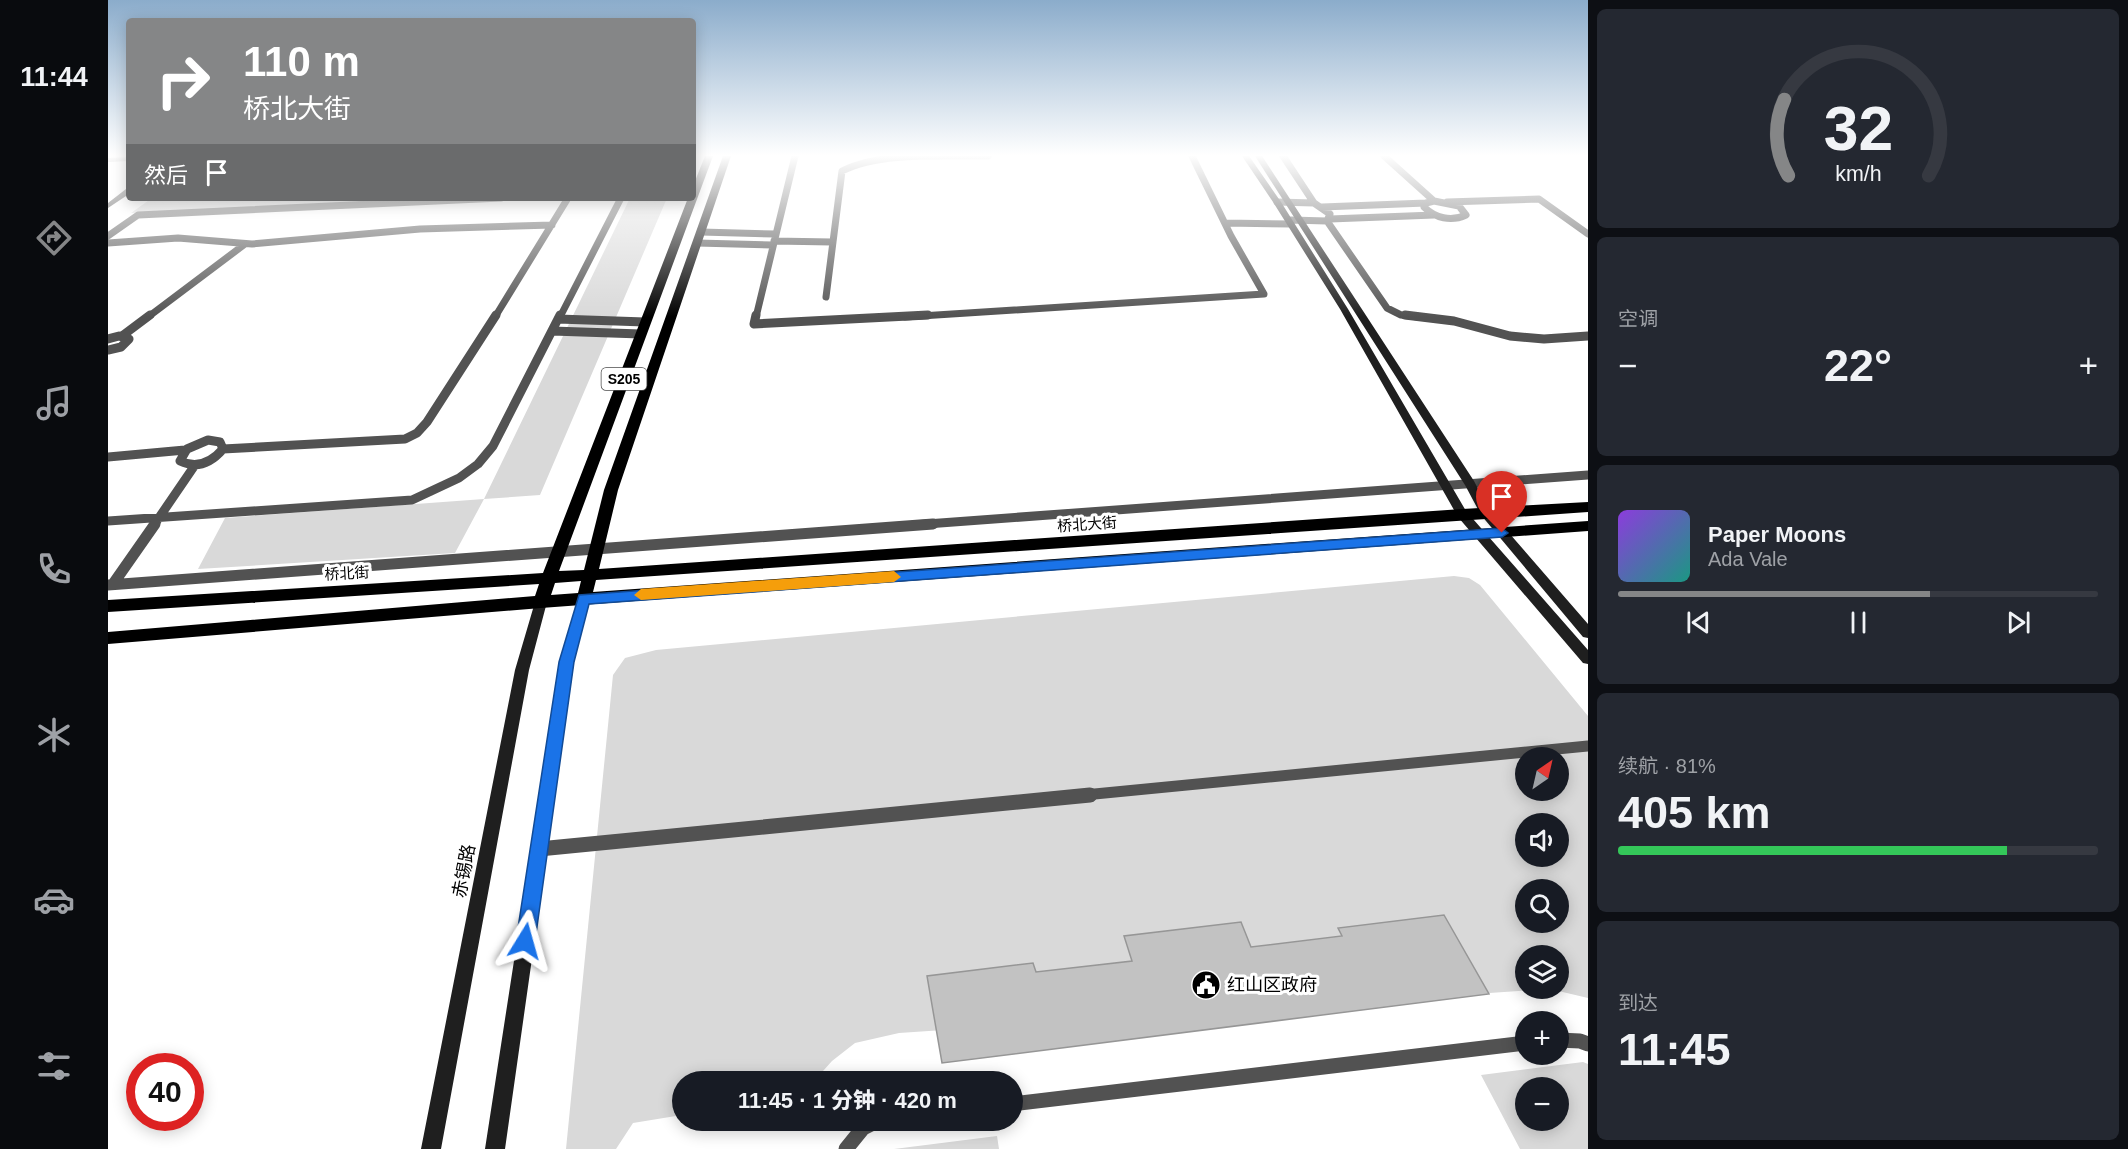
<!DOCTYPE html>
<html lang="zh">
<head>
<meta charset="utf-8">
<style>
  body { margin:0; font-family:Arial,"Noto Sans SC",sans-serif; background:#242831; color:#f1f3f6; height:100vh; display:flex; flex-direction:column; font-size:22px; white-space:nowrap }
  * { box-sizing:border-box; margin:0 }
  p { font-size:20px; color:#9ea1a6 }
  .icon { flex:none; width:33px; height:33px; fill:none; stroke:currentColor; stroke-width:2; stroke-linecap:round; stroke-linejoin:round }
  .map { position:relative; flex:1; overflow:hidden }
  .details { display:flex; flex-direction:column; gap:9px; padding:9px; background:#0d0f14; width:540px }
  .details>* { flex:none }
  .top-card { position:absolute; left:18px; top:18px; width:570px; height:183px; border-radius:6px; box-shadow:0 3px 15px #0003; background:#858687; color:#fff; overflow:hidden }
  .needle { width:39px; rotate:34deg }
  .buttons { position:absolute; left:1407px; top:747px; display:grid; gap:12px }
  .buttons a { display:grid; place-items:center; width:54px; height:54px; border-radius:50%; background:#171b24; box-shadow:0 3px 15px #0003; font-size:30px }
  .speed { position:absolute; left:18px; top:1053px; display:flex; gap:12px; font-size:30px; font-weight:700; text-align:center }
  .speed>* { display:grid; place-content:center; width:78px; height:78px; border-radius:50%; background:#171b24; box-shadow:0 3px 15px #0003; line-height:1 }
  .speed .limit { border:9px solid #d22; background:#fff; color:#111 }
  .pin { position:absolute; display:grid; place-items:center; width:51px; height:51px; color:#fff; margin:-62px -26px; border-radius:50% 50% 50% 0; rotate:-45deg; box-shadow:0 0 6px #0007 }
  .pin .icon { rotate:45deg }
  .me { position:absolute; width:66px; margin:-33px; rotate:8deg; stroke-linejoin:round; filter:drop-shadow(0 0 4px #0008) }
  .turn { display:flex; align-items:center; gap:21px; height:126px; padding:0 18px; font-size:27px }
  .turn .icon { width:78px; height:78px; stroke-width:2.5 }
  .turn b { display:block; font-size:42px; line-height:51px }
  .then { display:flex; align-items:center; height:57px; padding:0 18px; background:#0003; gap:12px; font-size:22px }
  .big { font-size:45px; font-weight:800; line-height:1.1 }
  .details .widget { flex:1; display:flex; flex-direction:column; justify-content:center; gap:9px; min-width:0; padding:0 21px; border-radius:9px; background:#242831 }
  .details .dial { align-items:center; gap:0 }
  .dial svg { height:156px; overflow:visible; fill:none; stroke:#363941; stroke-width:7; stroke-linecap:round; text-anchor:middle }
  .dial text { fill:#f1f3f6; stroke:none }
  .song { display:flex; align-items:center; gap:18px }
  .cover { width:72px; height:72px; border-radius:9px; background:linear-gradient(135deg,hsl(270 70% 55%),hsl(170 70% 35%)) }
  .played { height:6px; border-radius:3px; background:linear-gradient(90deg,#858687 65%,#363941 65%) }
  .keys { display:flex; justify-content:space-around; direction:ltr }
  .heat { display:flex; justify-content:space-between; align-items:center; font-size:33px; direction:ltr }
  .charge { height:9px; border-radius:4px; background:linear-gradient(90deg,#34c759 81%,#363941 0) }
  .trip { position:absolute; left:564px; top:1071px; width:351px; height:60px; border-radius:30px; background:#171b24; box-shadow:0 3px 15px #0003; font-weight:800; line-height:60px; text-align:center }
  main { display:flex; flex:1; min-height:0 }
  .dock { display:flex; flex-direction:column; width:108px; justify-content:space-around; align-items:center; background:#090b0e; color:#9ea1a6 }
  .dock .icon { width:42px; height:42px }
  .dock .current { color:#858687 }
  .dock b { font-size:27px; color:#f1f3f6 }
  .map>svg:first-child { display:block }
  .green { fill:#d9d9d9; fill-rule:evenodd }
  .building { fill:#c2c2c2; stroke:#969696; stroke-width:1.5 }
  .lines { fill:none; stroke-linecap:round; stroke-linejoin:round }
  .lane-far3 { stroke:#525252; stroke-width:7 }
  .lane-far2 { stroke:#525252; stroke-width:9 }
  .lane-far1 { stroke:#525252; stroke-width:11 }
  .lane { stroke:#525252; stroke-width:15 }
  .secondary { fill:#1f1f1f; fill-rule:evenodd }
  .primary { fill:#000; fill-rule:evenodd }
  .route { fill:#1a73e8; stroke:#114b97; stroke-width:1.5 }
  .slow { fill:#f59e0b }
  .labels { text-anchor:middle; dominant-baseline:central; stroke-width:6; stroke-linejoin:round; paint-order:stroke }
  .shield { fill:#fff; stroke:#4c4c4c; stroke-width:1.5 }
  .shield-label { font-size:14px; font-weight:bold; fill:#000 }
  .street-label { font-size:15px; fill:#000; stroke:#fff }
  .near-street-label { font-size:18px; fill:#000; stroke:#fff }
  .near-poi-label { font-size:18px; fill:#000; stroke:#fff; text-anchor:start }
</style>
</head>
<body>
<main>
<nav class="dock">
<b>11:44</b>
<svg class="icon current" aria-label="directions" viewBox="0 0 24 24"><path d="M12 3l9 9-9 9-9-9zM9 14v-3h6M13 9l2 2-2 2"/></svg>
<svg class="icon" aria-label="music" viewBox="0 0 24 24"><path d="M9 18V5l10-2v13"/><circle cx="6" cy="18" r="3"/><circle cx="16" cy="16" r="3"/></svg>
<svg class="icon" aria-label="phone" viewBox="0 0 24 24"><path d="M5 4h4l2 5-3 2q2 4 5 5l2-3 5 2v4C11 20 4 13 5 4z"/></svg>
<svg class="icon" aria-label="climate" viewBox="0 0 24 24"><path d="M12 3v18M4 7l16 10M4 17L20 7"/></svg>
<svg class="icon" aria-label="car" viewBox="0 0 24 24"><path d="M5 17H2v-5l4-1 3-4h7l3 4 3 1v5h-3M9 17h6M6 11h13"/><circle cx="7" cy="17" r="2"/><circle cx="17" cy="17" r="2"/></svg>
<svg class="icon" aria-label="filters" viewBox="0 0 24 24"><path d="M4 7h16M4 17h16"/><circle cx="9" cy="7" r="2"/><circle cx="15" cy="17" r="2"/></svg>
</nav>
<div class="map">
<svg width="1480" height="1149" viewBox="0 0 1480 1149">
  <rect width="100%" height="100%" fill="#fff"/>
  <path class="green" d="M44 198H341L23 213Z
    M522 198H559L432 495 376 499 347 553 90 569 117 518 376 499Z
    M1346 576 1361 578 1372 585 1480 716V998L1442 989 791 1033 747 1043 724 1061 706 1081 574 1082V1115L525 1123 508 1149H458L505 675 517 658 548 650ZM1418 758H1450V790H1418ZM1418 824H1450V856H1418ZM1418 890H1450V922H1418ZM1418 956H1450V988H1418Z
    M1475 1062 1480 1064V1149H1412L1373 1075ZM1418 1088H1450V1120H1418Z
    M889 1136 891 1149H786Z"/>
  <path class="building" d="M1336 915 1381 994 834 1063 819 976 925 963 928 972 1024 961 1016 936 1133 922 1143 947 1234 936 1230 928Z"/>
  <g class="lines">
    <path class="lane-far3" d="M1175 156 1206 203 1222 214 1219 221 1279 308 1293 315 1310 317
      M1276 156 1326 201
      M1326 201 1351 206 1358 215C1343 222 1327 218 1316 207L1318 203Z
      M1169 202 1206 203
      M1339 202 1431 199 1480 234
      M1214 207 1318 203
      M1222 219 1326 215
      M1183 220 1219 221
      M1117 223 1183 224
      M593 232 668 234
      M0 236 30 215 393 198
      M666 241 724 242
      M0 243 70 238 144 244 312 229 444 225
      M589 243 665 245
      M718 297 734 171C773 151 837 157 880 156
      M40 317 137 244
      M387 317 460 198
      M452 317 513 198
      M648 317 687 156
      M797 317 1156 294 1123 236 1084 156"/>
    <path class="lane-far2" d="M648 315 646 324 820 315
      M1297 315 1346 321 1402 336 1436 339 1480 336
      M450 319 537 322
      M444 331 533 334
      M14 336 42 315
      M0 339 11 336 21 339 13 347 0 350
      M100 440 112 442 115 449C103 463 89 469 72 461L79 449Z
      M115 449 297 439 309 433 319 422 388 315
      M0 457 77 450
      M0 521 304 500 351 478 370 464 385 446 452 315
      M46 525 87 465
      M805 525 1480 475"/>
    <path class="lane-far1" d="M5 584 47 524
      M0 585 825 524
      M966 796 1480 746"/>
    <path class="lane" d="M431 849 982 795
      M1450 1040 1472 1041 1480 1044
      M904 1104 1418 1043
      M738 1149 755 1128 771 1120"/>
    <path class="secondary" d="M1134 156H1141L1173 202 1240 309 1358 511 1480 650V664L1475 663 1350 517 1232 309 1165 202Z
      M1147 156H1154L1366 481 1381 510 1480 624V638L1475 637 1373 515 1357 485Z
      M21 157V161L0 162V158Z
      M18 189H21V194L0 208V203Z
      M476 594 480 596 482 599 466 662 397 1149H377L452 662 470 599 472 596Z
      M433 597 437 599 439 602 421 670 333 1149H313L407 670 427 602 429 599Z"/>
    <path class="primary" d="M597 156H605L451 571 476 570 496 490 615 156H623L510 490 491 569 1354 509 1480 502V512L488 580 485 592 1480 521V531L433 608 0 644V632L427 596 431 584 0 612V600L435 573 580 198H585V186ZM473 581 470 593 443 595 447 583Z"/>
  </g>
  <linearGradient id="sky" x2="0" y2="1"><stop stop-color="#8baccb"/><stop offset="0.49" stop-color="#fff"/><stop offset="1" stop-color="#fff" stop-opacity="0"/></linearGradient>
  <rect width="1480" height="317" fill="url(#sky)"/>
  <path class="route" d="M1394 528 1400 533 1394 537 481 604 466 662 427 941 424 948 417 951 411 948 408 941 451 662 471 595Z"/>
  <path class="slow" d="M786 571 793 577 786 582 533 600 526 595 533 589Z"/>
  <defs>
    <g id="civic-disc" transform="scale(1.5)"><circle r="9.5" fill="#000" stroke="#fff"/><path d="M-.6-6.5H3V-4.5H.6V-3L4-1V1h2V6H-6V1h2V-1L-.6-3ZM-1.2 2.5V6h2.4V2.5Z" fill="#fff"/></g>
  </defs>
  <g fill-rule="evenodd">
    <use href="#civic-disc" x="1098" y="985"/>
  </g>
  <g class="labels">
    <rect class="shield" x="493.5" y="368" width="45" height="22" rx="4.5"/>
    <g class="shield-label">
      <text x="516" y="379">S205</text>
    </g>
    <g class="street-label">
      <text transform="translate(979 524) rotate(-4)">桥北大街</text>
      <text transform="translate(239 573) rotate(-3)">桥北街</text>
    </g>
    <g class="near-street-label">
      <text transform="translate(356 871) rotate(-79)">赤锡路</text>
    </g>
    <g class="near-poi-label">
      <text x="1119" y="985">红山区政府</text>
    </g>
  </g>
</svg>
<div class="buttons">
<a><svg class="needle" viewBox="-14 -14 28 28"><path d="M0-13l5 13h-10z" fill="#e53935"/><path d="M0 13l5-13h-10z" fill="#9ea1a6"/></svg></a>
<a><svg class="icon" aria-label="sound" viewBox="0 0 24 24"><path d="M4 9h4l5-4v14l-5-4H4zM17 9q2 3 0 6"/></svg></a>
<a><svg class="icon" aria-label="search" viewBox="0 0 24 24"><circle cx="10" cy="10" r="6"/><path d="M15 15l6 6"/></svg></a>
<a><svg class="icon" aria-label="layers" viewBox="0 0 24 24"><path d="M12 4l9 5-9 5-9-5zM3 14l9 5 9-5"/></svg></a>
<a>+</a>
<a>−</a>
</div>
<div class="speed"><div class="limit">40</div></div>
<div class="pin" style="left:1394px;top:533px;background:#d93025"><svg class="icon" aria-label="arrive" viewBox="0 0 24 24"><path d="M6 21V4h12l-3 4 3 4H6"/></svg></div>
<svg class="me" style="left:417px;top:941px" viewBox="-20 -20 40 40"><path d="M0-17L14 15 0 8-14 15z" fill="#1a73e8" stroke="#fff" stroke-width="4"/></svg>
<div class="trip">11:45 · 1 分钟 · 420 m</div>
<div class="top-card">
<div class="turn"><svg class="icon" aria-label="right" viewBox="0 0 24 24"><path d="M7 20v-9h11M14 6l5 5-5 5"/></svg><div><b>110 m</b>桥北大街</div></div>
<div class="then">然后<svg class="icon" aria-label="arrive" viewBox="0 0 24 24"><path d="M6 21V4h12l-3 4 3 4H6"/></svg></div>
</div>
</div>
<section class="details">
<div class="widget dial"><svg viewBox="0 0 100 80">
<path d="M14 69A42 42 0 1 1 86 69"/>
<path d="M14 69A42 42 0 0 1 12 30" stroke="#858687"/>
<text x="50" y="56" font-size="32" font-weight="700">32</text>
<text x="50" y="72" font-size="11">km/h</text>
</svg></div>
<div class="widget"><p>空调</p>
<div class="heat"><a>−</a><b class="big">22°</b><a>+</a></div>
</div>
<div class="widget">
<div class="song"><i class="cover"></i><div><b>Paper Moons</b><p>Ada Vale</p></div></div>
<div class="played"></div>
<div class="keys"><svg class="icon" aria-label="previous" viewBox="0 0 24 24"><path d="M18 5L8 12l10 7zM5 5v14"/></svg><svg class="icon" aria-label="pause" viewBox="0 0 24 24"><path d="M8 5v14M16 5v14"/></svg><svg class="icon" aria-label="next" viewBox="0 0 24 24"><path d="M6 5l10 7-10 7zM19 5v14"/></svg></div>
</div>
<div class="widget"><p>续航 · 81%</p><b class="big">405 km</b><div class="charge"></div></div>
<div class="widget"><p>到达</p><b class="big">11:45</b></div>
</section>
</main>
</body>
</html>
